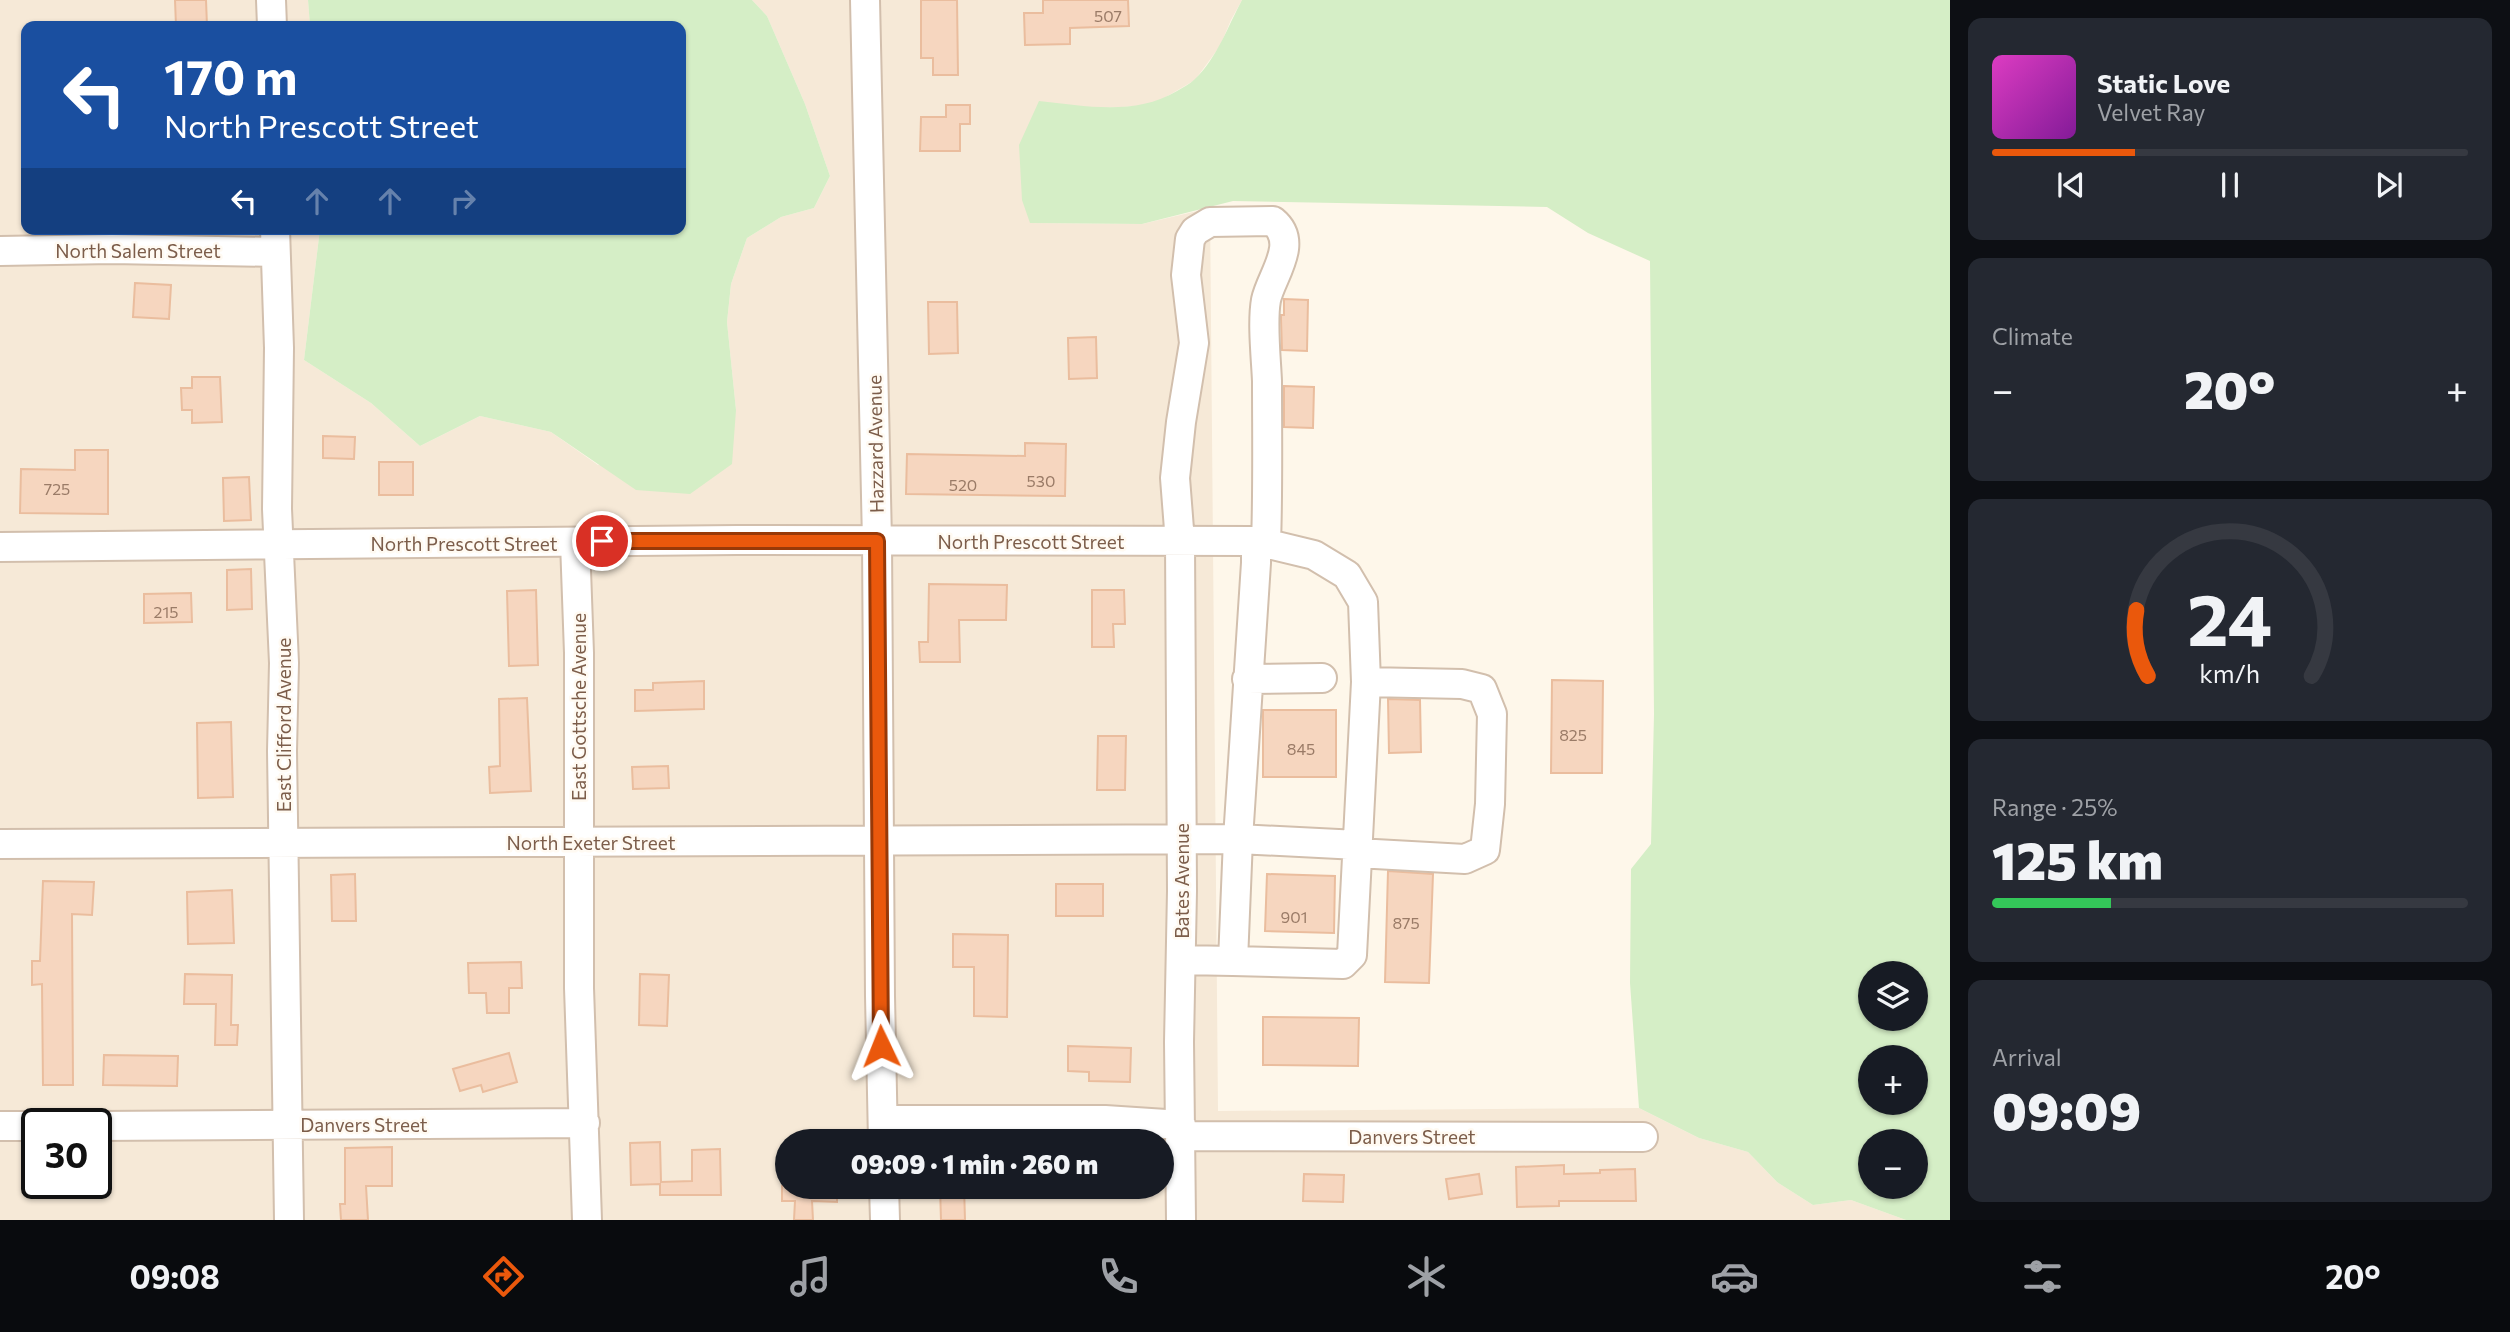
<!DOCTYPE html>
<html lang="en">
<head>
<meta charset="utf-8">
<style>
  body { margin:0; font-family:Commissioner,sans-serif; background:#242831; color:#f1f3f6; height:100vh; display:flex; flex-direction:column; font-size:26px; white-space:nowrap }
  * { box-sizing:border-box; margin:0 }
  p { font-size:23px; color:#9ea1a6 }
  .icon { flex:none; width:38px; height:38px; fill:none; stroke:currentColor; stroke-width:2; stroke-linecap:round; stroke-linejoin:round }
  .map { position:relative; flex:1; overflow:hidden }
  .drawer { display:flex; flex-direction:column; gap:18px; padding:18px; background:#0d0f14; width:560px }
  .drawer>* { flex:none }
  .top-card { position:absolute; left:21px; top:21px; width:665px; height:214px; border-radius:14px; box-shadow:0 2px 5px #0004; background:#1a4fa0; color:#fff; overflow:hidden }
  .controls { position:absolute; left:1858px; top:961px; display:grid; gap:14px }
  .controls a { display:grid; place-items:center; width:70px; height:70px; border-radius:50%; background:#171b24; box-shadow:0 2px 5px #0004; font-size:35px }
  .speed { position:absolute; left:21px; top:1108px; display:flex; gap:14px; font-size:35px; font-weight:700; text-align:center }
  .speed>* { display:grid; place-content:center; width:91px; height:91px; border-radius:50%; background:#171b24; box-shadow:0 2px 5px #0004; line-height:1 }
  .speed .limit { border:4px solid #111; border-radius:10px; background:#fff; color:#111 }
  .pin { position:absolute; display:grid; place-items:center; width:60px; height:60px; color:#fff; margin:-30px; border:4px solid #fff; border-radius:50%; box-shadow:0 2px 7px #0007 }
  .me { position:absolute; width:77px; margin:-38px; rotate:358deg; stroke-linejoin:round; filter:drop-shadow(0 0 5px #0008) }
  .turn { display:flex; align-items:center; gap:24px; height:147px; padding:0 28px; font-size:32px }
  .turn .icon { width:91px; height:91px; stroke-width:2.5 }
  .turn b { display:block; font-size:49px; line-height:60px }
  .lanes { display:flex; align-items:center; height:66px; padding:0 28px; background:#0003; justify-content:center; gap:35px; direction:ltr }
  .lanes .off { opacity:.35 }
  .big { font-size:52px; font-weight:800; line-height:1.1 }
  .drawer .widget { flex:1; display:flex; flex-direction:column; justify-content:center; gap:10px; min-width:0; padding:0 24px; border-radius:14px; background:#242831 }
  .drawer .dial { align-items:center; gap:0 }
  .dial svg { height:182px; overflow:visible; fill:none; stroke:#363941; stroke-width:7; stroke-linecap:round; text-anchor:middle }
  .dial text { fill:#f1f3f6; stroke:none }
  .song { display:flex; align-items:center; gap:21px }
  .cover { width:84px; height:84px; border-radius:10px; background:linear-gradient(135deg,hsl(310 70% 55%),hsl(290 70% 35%)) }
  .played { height:7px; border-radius:4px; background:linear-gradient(90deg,#ea580c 30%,#363941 30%) }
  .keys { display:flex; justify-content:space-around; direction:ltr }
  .heat { display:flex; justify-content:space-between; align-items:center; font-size:38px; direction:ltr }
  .charge { height:10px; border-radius:5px; background:linear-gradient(90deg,#34c759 25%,#363941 0) }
  .trip { position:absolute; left:775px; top:1129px; width:399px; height:70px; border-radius:35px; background:#171b24; box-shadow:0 2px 5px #0004; font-weight:800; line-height:70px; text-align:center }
  .tab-bar { display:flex; height:112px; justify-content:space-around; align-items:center; background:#090b0e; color:#9ea1a6 }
  .tab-bar .icon { width:49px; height:49px }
  .tab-bar .selected { color:#ea580c }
  .tab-bar b { font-size:32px; color:#f1f3f6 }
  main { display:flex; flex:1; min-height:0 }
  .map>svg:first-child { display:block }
  .residential { fill:#f6e9d7; fill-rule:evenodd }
  .green { fill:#d5eec6; fill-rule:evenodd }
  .building { fill:#f6d6bf; stroke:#eabd9e; stroke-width:2 }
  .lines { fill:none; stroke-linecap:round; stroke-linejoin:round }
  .minor-casing { stroke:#d2bfad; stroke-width:32 }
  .minor { stroke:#fff; stroke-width:28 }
  .route-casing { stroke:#983908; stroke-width:18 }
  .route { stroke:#ea580c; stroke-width:12 }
  .labels { text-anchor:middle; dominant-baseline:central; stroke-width:5; stroke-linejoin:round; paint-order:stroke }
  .number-label { font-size:16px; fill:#9a7b67 }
  .street-label { font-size:19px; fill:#7c5d4a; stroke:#fffaf2 }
</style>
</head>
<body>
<main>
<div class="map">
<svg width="1950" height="1220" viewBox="0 0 1950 1220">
  <rect width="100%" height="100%" fill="#fef7ea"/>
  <path class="residential" d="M0 0H308L310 26H26V229H320L304 360 371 403 420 446 480 416 551 432 598 465 736 410 727 322 731 284 747 238 781 217 814 208 830 176 805 104 767 16 752 0H1242L1231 20 1220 46 1195 80 1159 101 1140 106 1103 108 1030 223 1142 224 1210 208 1218 1111 1639 1108 1699 1138 1748 1152 1777 1182 1813 1205 1851 1200 1906 1220H1193L1192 532 0 536Z
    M1169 552 1170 1220H0V557ZM37 1124H96V1183H37ZM788 1141H1162V1186H788Z"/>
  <path class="green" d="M308 0H752L767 16 805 104 830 176 814 208 781 217 747 238 731 284 727 322 736 410 732 464 690 494 636 490 551 432 480 416 420 446 371 403 304 360 320 229H681V26H310Z
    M1242 0H1950V1220H1906L1851 1200 1813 1205 1777 1182 1748 1152 1699 1138 1639 1108 1630 983 1631 869 1651 844 1654 714 1650 261 1588 233 1547 207 1233 201 1142 224 1030 223 1022 200 1019 145 1039 101C1086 106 1135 116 1177 91 1183 87 1190 84 1195 79 1217 58 1228 26 1242 0ZM1871 973H1916V1018H1871ZM1871 1057H1916V1102H1871ZM1871 1141H1916V1186H1871Z"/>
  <path class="building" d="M175 0H206L207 26H176Z
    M921 0H957L958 75H933V58H921Z
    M1043 0H1128L1129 26 1070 28V44L1025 45 1024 13H1043Z
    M946 105H970V124H960V151H920L921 117H946Z
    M135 283 171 285 169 319 133 317Z
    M1284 299 1308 300 1307 351 1282 350 1281 319V315H1284Z
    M928 302H957L958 353 929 354Z
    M1096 337 1097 378 1069 379 1068 338Z
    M192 377H220L222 422 192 423V410H182L181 388H192Z
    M1284 386 1314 387 1313 428 1284 427Z
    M323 436 355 437 354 459 323 458Z
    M1025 443 1066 444 1065 496 906 494 907 454 1025 456Z
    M75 450H108V514L20 513 21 469 75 470Z
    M379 462H413V495H379Z
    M249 477 251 520 224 521 223 478Z
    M251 569 252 609 227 610V570Z
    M929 584 1007 585 1006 620H959L960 662H920L919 642H928Z
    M536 590 538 665 509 666 507 591Z
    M1092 590H1124L1125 624H1113L1114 647H1092Z
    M191 593 192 622 144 623V594Z
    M1552 680 1603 681 1602 773H1551Z
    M704 681V709L635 711V690H653V683Z
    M527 698 531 791 490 793 489 767 500 766 499 699Z
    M1388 699 1420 700 1421 752 1389 753Z
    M1263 710H1336V777H1263Z
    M231 722 233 797 198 798 197 723Z
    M1098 736H1126L1125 790H1097Z
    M668 766 669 788 633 789 632 767Z
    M1388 871 1433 874 1429 983 1385 982Z
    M355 874 356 921H332L331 875Z
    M1267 874 1335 876 1334 933 1265 931Z
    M43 881 94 882 92 915 72 914 73 1085H43L42 984 32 985V961H40Z
    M1056 884H1103V916H1056Z
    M232 890 234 943 188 944 187 892Z
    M953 934 1008 935 1007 1017 974 1016V967H953Z
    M521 962 522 988H509V1013H487L486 993H469L468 963Z
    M185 974 232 975 231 1025H238L237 1045H215L216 1004H184Z
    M640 974 669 975 667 1026 639 1025Z
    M1263 1017 1359 1018 1358 1066 1263 1065Z
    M1068 1046 1131 1048 1130 1082 1089 1081V1072L1068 1071Z
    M509 1053 517 1082 483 1092 481 1085 460 1091 453 1069Z
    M104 1055 178 1056 177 1086 103 1085Z
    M660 1142 661 1182 692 1181V1150L720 1149 721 1195H660V1184L631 1185 630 1143Z
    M392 1147V1186H366L368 1220H341L340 1204H345V1148Z
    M1564 1165V1174L1600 1173V1170L1635 1169 1636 1201H1559V1206L1517 1207 1516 1167Z
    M1304 1174 1344 1175 1343 1202 1303 1201Z
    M1479 1174 1482 1194 1449 1199 1446 1179Z
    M782 1186H837V1202L812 1201 813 1220H794L795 1201H782Z
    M940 1186H964L965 1220H941Z"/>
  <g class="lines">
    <g class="minor-casing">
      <path id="minor" d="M271 0 272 26
        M865 0 877 541 880 996 883 1141
        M275 229 279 348 277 509 284 663 282 751 289 1220
        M0 251 112 249 275 252
        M575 542 579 653V988L587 1220
        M0 547 737 540 1256 541V563L1238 839 0 844
        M1247 679 1322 678
        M1357 853 1465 859 1485 850 1490 804 1492 714 1482 689 1462 684 1366 682
        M1181 960 1233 961 1238 839 1358 845
        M1233 961 1343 964 1352 955 1366 682 1363 602 1347 575 1314 555 1256 541
        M883 1120H1105L1181 1125
        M0 1126H37
        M96 1126 585 1123
        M1181 1136 1643 1137
        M884 1186 885 1220
        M1181 1220 1179 1042 1182 891 1180 542 1175 478 1181 422 1194 343 1186 275 1190 239 1195 231 1210 222 1273 221C1300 243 1271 276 1266 300 1262 322 1266 358 1267 381 1267 435 1268 489 1266 543"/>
    </g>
    <use href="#minor" class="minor"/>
  </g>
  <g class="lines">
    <g class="route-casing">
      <path id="route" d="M602 541H877L881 1046"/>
    </g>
    <use href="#route" class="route"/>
  </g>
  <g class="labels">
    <g class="number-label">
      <text x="1108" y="15">507</text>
      <text x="1041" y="480">530</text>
      <text x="963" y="484">520</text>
      <text x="57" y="488">725</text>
      <text x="166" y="611">215</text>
      <text x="1573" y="734">825</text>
      <text x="1301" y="748">845</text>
      <text x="1294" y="916">901</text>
      <text x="1406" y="922">875</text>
    </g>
    <g class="street-label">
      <text x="138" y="250">North Salem Street</text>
      <text transform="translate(875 444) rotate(-91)">Hazzard Avenue</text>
      <text x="1031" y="541">North Prescott Street</text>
      <text x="464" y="543">North Prescott Street</text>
      <text transform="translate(578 707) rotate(-90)">East Gottsche Avenue</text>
      <text transform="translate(283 725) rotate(-90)">East Clifford Avenue</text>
      <text x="591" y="842">North Exeter Street</text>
      <text transform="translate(1181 881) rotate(-90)">Bates Avenue</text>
      <text x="364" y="1124">Danvers Street</text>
      <text x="1412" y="1136">Danvers Street</text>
    </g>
  </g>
</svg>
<div class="controls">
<a><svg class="icon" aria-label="layers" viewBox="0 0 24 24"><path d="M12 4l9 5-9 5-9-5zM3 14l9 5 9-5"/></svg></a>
<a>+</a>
<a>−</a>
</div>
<div class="speed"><div class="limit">30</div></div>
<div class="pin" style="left:602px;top:541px;background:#d93025"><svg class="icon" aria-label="arrive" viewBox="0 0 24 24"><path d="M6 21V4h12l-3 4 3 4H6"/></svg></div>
<svg class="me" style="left:881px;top:1046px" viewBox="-20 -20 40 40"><path d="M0-17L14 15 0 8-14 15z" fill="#ea580c" stroke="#fff" stroke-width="4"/></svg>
<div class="trip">09:09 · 1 min · 260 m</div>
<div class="top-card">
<div class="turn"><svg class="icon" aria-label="left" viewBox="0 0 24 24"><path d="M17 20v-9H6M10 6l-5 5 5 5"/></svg><div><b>170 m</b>North Prescott Street</div></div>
<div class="lanes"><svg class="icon" aria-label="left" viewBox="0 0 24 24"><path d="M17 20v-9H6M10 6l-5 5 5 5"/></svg><svg class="icon off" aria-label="ahead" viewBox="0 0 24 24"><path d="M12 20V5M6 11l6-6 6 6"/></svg><svg class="icon off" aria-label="ahead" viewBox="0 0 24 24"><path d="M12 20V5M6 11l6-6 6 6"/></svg><svg class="icon off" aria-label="right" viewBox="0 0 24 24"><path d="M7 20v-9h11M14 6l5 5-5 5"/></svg></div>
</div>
</div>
<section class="drawer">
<div class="widget">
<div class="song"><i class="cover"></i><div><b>Static Love</b><p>Velvet Ray</p></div></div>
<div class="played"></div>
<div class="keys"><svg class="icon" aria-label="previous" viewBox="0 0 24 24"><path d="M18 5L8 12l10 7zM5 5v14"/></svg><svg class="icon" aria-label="pause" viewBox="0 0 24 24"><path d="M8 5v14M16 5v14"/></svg><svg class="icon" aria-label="next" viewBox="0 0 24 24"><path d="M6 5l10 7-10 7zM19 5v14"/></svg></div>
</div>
<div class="widget"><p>Climate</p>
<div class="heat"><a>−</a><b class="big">20°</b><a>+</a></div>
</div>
<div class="widget dial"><svg viewBox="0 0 100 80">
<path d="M14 69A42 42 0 1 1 86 69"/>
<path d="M14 69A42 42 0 0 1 9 40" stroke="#ea580c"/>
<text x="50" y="56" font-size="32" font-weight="700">24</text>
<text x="50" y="72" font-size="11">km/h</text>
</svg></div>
<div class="widget"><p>Range · 25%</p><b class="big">125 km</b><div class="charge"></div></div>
<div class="widget"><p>Arrival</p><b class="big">09:09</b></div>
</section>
</main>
<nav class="tab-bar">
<b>09:08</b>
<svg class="icon selected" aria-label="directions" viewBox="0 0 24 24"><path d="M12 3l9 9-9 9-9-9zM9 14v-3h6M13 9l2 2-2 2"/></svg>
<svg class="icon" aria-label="music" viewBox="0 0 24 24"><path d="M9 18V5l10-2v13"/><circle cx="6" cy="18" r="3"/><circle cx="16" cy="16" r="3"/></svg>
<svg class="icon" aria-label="phone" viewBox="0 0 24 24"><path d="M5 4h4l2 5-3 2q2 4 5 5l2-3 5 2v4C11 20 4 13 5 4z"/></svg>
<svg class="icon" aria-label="climate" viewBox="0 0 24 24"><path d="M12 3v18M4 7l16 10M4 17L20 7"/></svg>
<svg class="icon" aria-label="car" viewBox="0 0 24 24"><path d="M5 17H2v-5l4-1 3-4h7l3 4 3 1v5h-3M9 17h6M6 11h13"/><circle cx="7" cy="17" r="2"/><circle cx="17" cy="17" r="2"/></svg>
<svg class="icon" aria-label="filters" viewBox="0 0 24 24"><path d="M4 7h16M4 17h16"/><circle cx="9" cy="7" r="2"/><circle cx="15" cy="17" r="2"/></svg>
<b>20°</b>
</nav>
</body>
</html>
